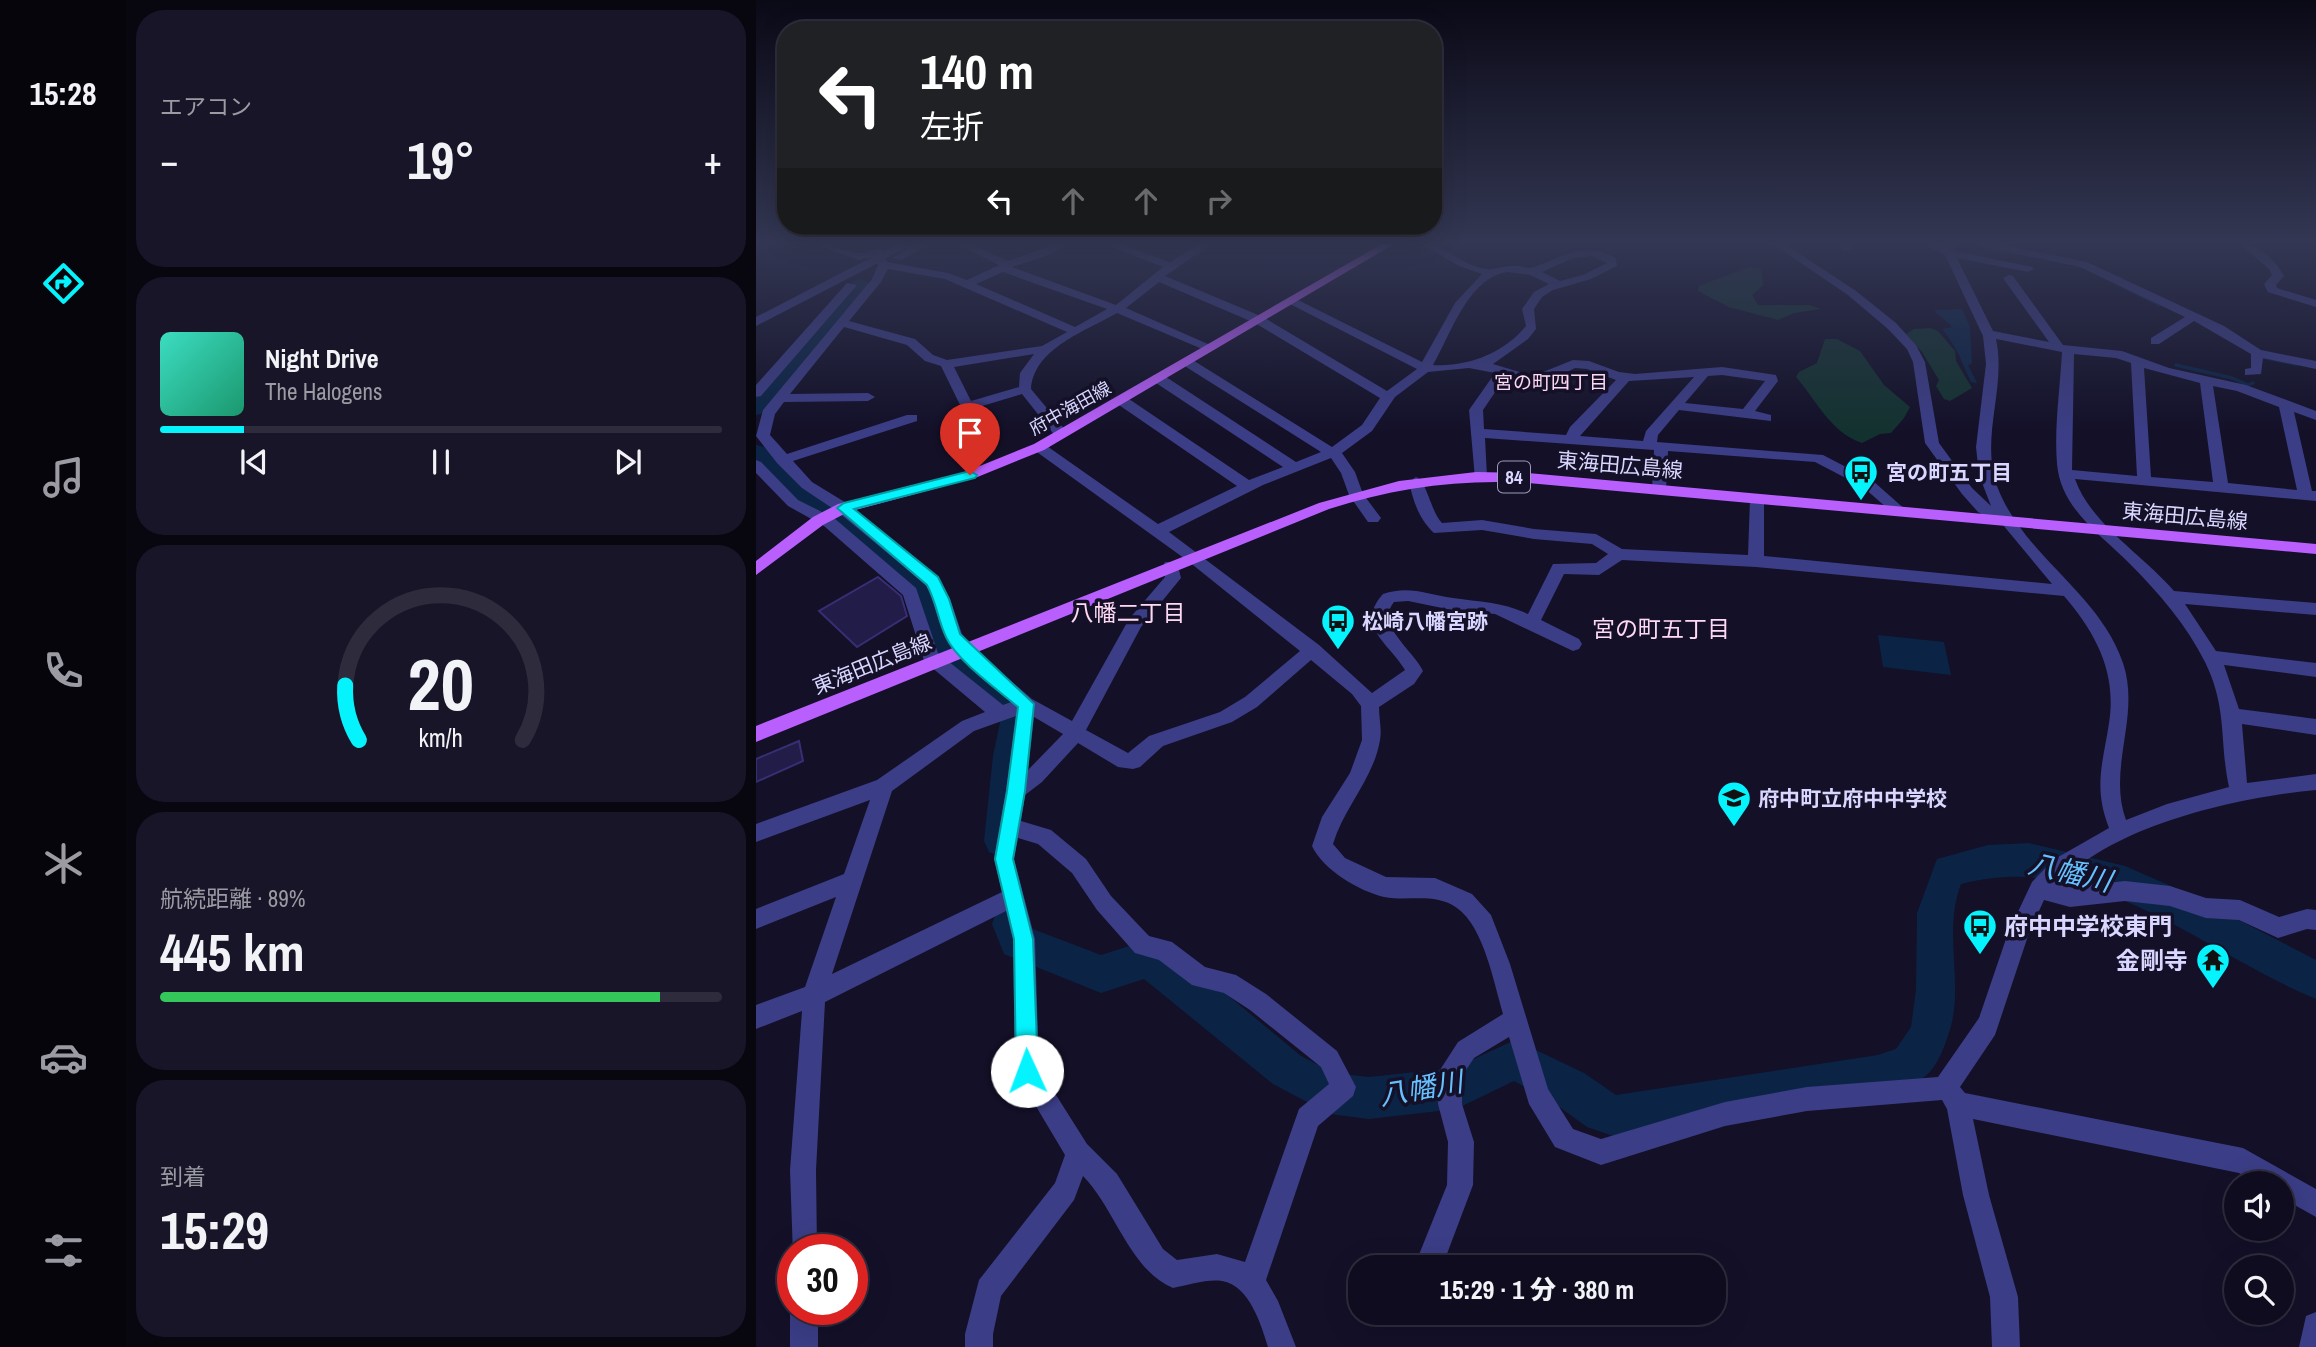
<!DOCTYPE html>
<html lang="ja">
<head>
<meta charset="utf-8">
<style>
  body { margin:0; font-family:"Archivo Narrow","Noto Sans JP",sans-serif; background:#171527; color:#f1f3f6; height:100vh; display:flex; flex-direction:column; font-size:26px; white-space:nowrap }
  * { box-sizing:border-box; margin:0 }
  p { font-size:23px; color:#9b9ba4 }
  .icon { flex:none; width:38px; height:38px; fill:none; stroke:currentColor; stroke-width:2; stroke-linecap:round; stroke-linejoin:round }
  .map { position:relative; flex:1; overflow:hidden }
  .side { display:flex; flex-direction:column; gap:10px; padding:10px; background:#080710; width:630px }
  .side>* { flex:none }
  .hud { position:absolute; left:21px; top:21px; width:665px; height:214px; border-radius:28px; box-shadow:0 7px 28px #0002,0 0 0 2px #2e2c3c; background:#202124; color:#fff; overflow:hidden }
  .controls { position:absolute; left:1468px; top:1171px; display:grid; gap:14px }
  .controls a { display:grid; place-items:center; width:70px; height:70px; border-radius:50%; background:#0e0c1e; box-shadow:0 7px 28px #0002,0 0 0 2px #2e2c3c; font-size:35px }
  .speed { position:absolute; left:21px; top:1234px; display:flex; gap:14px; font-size:35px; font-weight:700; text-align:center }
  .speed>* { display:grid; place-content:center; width:91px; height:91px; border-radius:50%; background:#0e0c1e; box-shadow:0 7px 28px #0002,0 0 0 2px #2e2c3c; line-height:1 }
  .speed .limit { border:10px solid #d22; background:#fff; color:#111 }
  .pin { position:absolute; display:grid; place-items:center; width:60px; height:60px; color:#fff; margin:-72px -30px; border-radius:50% 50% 50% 0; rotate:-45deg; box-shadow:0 0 7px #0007 }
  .pin .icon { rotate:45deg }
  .me { position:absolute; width:77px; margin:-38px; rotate:358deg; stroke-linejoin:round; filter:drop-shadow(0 0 5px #0008) }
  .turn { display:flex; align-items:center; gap:24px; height:147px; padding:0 28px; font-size:32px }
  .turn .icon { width:91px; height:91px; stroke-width:2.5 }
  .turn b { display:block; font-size:49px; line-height:60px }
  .lanes { display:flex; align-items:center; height:66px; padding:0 28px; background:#0003; justify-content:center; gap:35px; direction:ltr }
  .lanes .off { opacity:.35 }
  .big { font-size:52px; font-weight:800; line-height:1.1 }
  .side .tile { flex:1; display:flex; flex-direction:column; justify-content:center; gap:10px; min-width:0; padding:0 24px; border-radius:28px; background:#171527 }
  .side .dial { align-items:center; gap:0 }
  .dial svg { height:182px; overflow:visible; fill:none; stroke:#2e2c3c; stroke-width:7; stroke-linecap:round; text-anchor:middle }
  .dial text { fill:#f1f3f6; stroke:none }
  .song { display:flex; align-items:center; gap:21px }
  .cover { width:84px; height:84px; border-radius:10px; background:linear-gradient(135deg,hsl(170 70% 55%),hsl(160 70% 35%)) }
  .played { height:7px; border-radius:4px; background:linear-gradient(90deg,#05f3fd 15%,#2e2c3c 15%) }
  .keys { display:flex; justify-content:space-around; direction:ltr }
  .heat { display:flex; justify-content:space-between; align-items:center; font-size:38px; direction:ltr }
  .charge { height:10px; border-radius:5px; background:linear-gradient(90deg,#34c759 89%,#2e2c3c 0) }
  .trip { position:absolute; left:592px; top:1255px; width:378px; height:70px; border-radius:28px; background:#0e0c1e; box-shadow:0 7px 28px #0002,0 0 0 2px #2e2c3c; font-weight:800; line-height:70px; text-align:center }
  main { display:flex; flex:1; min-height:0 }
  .dock { display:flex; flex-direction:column; width:126px; justify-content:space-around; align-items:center; background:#06050c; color:#9b9ba4 }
  .dock .icon { width:49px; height:49px }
  .dock .selected { color:#05f3fd }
  .dock b { font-size:32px; color:#f1f3f6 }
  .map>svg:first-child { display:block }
  .green { fill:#13322f }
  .water { fill:#0b2446 }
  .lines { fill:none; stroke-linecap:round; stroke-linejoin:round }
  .stream { stroke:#0b2446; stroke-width:3.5 }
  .river { fill:#0b2446; fill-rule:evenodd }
  .building { fill:#221c48; stroke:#382e74; stroke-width:2 }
  .minor { fill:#3b3d86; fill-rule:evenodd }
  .major { fill:#b95ffd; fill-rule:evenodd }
  .route { fill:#05f3fd; stroke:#039ea4; stroke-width:2 }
  .labels { text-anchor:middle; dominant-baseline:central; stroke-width:7; stroke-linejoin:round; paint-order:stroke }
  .far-street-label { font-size:18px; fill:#d9d7ff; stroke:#131028 }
  .far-neighbourhood-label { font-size:19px; fill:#ffd9f3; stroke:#131028 }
  .shield { fill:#131028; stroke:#9e9bbe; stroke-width:2 }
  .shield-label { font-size:19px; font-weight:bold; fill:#d9d7ff }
  .street-label { font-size:21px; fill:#d9d7ff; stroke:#131028 }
  .poi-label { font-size:21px; font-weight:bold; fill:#d9d7ff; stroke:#131028; text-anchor:start }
  .neighbourhood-label { font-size:23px; fill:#ffd9f3; stroke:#131028 }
  .near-poi-label { font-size:24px; font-weight:bold; fill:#d9d7ff; stroke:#131028; text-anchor:start }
  .near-water-label { font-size:28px; font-style:italic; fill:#66c0fe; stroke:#131028 }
</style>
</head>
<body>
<main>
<nav class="dock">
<b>15:28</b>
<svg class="icon selected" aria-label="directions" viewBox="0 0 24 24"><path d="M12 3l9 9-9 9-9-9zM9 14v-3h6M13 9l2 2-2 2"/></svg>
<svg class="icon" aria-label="music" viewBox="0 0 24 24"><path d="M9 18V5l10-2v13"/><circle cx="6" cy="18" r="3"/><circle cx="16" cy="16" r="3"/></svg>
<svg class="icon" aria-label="phone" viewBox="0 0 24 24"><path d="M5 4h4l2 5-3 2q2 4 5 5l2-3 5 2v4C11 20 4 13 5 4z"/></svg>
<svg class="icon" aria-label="climate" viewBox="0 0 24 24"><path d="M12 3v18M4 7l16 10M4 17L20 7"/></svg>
<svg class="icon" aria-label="car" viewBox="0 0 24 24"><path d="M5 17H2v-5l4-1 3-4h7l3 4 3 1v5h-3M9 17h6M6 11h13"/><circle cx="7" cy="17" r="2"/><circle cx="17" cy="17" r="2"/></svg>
<svg class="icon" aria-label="filters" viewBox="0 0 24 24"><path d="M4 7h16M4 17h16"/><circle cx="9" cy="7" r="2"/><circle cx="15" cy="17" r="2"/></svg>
</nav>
<section class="side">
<div class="tile"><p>エアコン</p>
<div class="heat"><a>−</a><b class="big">19°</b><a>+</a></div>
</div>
<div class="tile">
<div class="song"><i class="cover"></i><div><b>Night Drive</b><p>The Halogens</p></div></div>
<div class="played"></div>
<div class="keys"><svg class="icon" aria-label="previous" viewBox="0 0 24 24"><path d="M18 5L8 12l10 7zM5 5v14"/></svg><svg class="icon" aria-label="pause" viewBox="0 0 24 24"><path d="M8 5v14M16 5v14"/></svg><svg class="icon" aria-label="next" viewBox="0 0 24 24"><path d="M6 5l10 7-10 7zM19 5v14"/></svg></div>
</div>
<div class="tile dial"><svg viewBox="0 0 100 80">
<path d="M14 69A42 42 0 1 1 86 69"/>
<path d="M14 69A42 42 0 0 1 8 45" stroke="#05f3fd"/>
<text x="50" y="56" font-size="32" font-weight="700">20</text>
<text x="50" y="72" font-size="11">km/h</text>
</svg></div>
<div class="tile"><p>航続距離 · 89%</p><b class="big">445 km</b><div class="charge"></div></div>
<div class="tile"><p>到着</p><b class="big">15:29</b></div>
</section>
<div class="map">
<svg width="1560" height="1347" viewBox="0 0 1560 1347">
  <rect width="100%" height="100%" fill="#131028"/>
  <path class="green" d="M993 267 1005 269 1007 285 996 295 1002 305H1053L1065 309 1038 313 1022 320 973 307 942 291 943 286Z
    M1174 328 1182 331 1199 351 1200 361 1216 388 1194 401 1188 399 1180 386 1183 380 1166 352 1150 334 1158 329Z
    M1069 339H1081L1104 351 1128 385 1154 407 1148 418 1135 433 1124 434 1106 443C1074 432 1061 401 1040 377L1043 372 1061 363Z"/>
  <path class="water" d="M1206 309 1214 327 1216 364 1212 365 1221 383 1215 382C1204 359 1203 350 1186 329L1197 327 1179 312 1180 310Z
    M1122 635 1188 642 1195 675 1127 667Z"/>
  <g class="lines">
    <path class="stream" d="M1222 244 1236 250 1260 253
      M1362 284 1403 305
      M1501 356 1540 364
      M1420 365 1476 378 1492 385 1497 383"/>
    <path class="river" d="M144 244H169C164 252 152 254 144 252L141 248Z
      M104 279 111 281 114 285 111 289 8 413 0 415V394L97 281Z
      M0 445 8 447 50 487 95 515 176 578 188 601 201 644 272 705 276 714 269 756 262 841 257 852 245 857 233 852 228 841 237 756 245 718 180 659 156 592 77 527 32 499 0 466Z
      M1273 843 1369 866 1433 894 1560 960V999C1444 951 1340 849 1205 884 1187 931 1207 979 1195 1026 1190 1043 1182 1068 1167 1078 1134 1101 1083 1102 1044 1108 983 1117 921 1127 860 1137L831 1127 798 1103 758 1081 700 1109 613 1119 574 1114 517 1084 388 979 345 993 248 954 236 924 241 911 254 906 267 911 274 928 345 955 392 940 405 946 445 973 545 1056 578 1073 613 1077 698 1068 759 1040 828 1073 860 1095 1122 1055 1140 1049 1155 1027 1160 990 1161 913 1181 859 1232 845Z"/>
  </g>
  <path class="building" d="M122 577 145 596 151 616 101 647 63 611Z
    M43 741 47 761 0 782V759Z"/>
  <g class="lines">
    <path class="minor" d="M58 244C74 244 86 251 102 253 111 254 120 247 129 251L142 244H155L129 259 132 262 192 273 211 280 243 265 201 244H214L252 261 300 244H314L290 256 256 267 360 305 407 267 349 244H363L414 262 444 244H456L409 276 507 317 631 391 661 369 532 303V299H540L666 362 699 303 726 274 703 266 666 244C690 244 714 272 736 269 745 268 752 265 762 266 768 267 773 269 778 267 810 256 825 241 860 258L861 266 835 279 797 290 786 297 778 309 780 329 772 339 737 364 777 376 817 360 833 361 863 372 879 374 966 367 1020 375 1022 381 999 411 1015 415V421L923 410 902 435 901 442 1067 455 1117 481 1151 511 1149 515H1139L1107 487 1059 462 912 451 910 490 903 495 896 490 898 450 729 438 731 476 729 479H719L713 410 739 373 713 368 672 372 639 397 616 431 586 453 599 472 607 494 625 518 622 522H612L593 495 585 473 575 458 507 485 413 532 563 645 616 693 649 670C634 644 598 626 627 594 652 585 671 594 697 598 724 602 747 602 772 614L797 564 840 563 852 554 836 544 778 539 726 530 678 533C663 519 657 501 653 482L660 477C671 481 675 512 686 523L726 520 778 529 840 534 866 549 992 555 994 499 1001 494 1008 499V556L1296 584 1247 525 1222 512 1206 494 1169 443 1157 362 1151 349 1132 329 1092 295 1017 244H1029L1100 291 1140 323 1160 345 1169 362 1183 443 1216 488 1235 506 1223 475 1220 447 1230 364 1227 336 1189 255 1169 244 1187 246V244H1197L1199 251 1276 267 1278 269 1272 272 1201 258 1237 331 1293 342 1247 278 1253 275 1257 276 1307 345 1366 351 1413 368 1490 385 1560 411V420L1538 412 1556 491H1560V501L1319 479C1334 523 1387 555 1418 591L1560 603V615L1429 604 1460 651 1560 663V677L1468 665 1483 709 1560 719V735L1486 724 1491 783 1560 774V790C1481 797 1358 825 1302 884L1314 887 1369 881 1414 886 1450 898 1484 900 1523 917 1551 909 1560 910V930L1551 929 1522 938 1483 920 1450 918 1414 906 1369 901 1314 907 1288 900 1273 933 1239 1035 1204 1087 1209 1093 1487 1148 1560 1189V1217L1526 1198V1183H1500L1483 1173 1217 1119 1233 1195 1262 1297 1264 1347H1236L1234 1297 1207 1195 1191 1109 1186 1100 1051 1111 969 1126 845 1165 799 1147 773 1104 753 1037 718 1058 706 1076V1104L718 1142 717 1185 686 1267H658L691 1185 692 1142 682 1104V1073L702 1042 747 1014C738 984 728 927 701 908 678 892 653 902 628 897 603 891 567 870 556 846L566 817 594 773 606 740 605 706 596 694 555 660 501 707 476 722 407 746 384 767 377 769 362 767 322 743 286 782 269 795 265 821 295 830 330 859 355 896 393 936 416 942 449 967 480 975 510 994 581 1051 600 1087 597 1096 562 1126 510 1280 522 1301 540 1347H512C505 1325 494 1286 466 1281 450 1279 433 1285 417 1288 373 1269 360 1210 327 1176L318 1200 245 1296 237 1334V1347H209V1334L223 1280 299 1183 309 1155 259 1071 257 939 250 911 69 1002 60 1170 61 1250H37V1255L34 1170 46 1011 0 1029V1005L49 987 80 897 0 929V909L88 874 114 800 0 842V824L121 780 206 721 229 712 168 661 147 595 68 526 32 506 0 473V460L5 462 42 500 78 518 160 588 182 653 247 705 255 702C234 683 208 665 192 641 181 625 180 602 170 585L82 512 46 488 21 463 0 436 7 410 116 279 122 265 120 264 0 326V317L116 257 103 260ZM836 256 851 263 827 275 804 281 786 272 817 258ZM132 269 189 279 311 332 286 346 191 360 177 355 159 339 93 321 125 282ZM247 272 351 309 319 327 220 284ZM751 272 774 275 793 284 778 292 766 309 770 326C748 353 712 367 677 365 695 334 712 278 751 272ZM403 282 499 323 624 398 606 425 576 447 435 359H427V365L565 452 540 462 407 375H397V381L527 467 493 480 370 397H360V403L481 486 402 524 288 444H278V450L432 561 544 651 489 697 464 712 393 736 372 753 330 730 385 627 425 578 421 562H409L407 566 409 577 373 619 316 721 276 699 221 652 206 634 194 599 182 577 92 504 56 482 37 461 161 421V415H151L31 454 14 435 19 414 28 402 112 401 119 397 112 393 34 394 88 327 151 345 169 361 185 366 206 409H216L266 394 300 437H310V431L275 389C278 348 330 331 361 313L451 351 461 348 370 308ZM1240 339 1306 352C1304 389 1298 428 1301 464 1305 510 1346 535 1375 565 1403 593 1431 626 1449 662 1472 709 1463 741 1473 787L1411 804 1370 820C1351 768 1385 716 1367 663 1343 593 1271 558 1243 491 1222 440 1251 390 1240 339ZM278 354 264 373 263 387 215 401 198 367ZM1318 354 1360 358 1375 363 1381 476 1316 470ZM819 368 831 369 860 380 814 427 810 435 728 429 727 410 750 376C782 386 790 383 819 368ZM1388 368 1444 383 1457 482 1395 477ZM966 375 1009 381 987 409 929 403 952 376ZM938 377 890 431 887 441 824 436 873 381ZM1457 386 1481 391 1523 407 1541 490 1472 483ZM866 560 1000 567 1308 596C1340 633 1361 673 1353 723 1347 763 1337 787 1353 828L1297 860 1276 882 1252 933 1223 1018 1182 1077 1051 1087 969 1102 845 1139 817 1129 792 1089 754 964 735 915 716 894 679 878 630 877 589 858 577 844C588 807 618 778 624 740 626 730 623 718 623 707L658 684 667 671C658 651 619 625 638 602L652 601 696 610 739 614 817 651 823 649 826 644 823 639 785 620 808 574 843 575ZM260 716 250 791 238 859 246 892 76 974 136 791 218 731ZM278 717 307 734 272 770ZM262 838 282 844 316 873 341 910 379 953 403 960 436 985 468 993 494 1010 565 1067 573 1084 543 1109 489 1262 461 1254 421 1260 407 1249 361 1174 331 1144 283 1068 279 939 258 859Z
      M161 244H174L145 260 136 258Z
      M1081 244H1092L1097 249 1088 251Z
      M1223 244H1243L1331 262 1468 326 1505 350 1560 361V369L1507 358 1505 374 1489 375V369L1495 368V354L1438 321 1403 344H1395V338L1429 317 1324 267 1228 247Z
      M1484 244C1502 244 1520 260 1528 276L1520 285 1521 288 1560 300V307L1512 292 1508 284 1516 275 1513 269Z
      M91 283 101 285 5 396 0 397V385Z
      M37 1303V1309H62V1347H34V1309Z
      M1560 1312V1347H1543L1550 1316Z"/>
    <path class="major" d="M626 244H638L288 450 219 478 92 512 67 525 0 575V561L57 517 82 504 209 472 278 444Z
      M720 472 772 473 1560 544V554L772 483C703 479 639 488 573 509L0 742V726L563 503 643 481Z"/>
  </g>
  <linearGradient id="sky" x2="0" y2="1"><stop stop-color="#0a0916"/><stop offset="0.56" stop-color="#333753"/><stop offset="1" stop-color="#333753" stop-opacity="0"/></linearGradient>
  <rect width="1560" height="432" fill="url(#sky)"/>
  <path class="route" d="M214 471 221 475 219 478 98 509 182 577 193 599 204 634 278 704 269 791 257 859 277 939 282 1071 279 1078 271 1082 263 1078 260 1071 258 939 239 859 251 791 262 707C241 689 201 661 190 637 182 620 180 601 171 585L81 508 88 503Z"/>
  <defs>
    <g id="bus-pin" transform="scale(1.75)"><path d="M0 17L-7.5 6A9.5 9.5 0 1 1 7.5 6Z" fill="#05f3fd" stroke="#131028"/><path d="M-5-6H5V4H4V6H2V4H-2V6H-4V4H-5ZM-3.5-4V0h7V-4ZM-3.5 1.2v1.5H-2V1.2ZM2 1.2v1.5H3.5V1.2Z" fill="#111"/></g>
    <g id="school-pin" transform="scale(1.75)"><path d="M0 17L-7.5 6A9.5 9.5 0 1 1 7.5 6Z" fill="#05f3fd" stroke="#131028"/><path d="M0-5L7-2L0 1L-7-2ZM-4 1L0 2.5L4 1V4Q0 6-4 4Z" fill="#111"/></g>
    <g id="temple-pin" transform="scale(1.75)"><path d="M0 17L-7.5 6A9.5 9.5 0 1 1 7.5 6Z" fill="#05f3fd" stroke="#131028"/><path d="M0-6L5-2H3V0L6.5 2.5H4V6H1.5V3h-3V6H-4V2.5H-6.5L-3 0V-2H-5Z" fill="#111"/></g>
  </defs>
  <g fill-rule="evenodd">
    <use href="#bus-pin" x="1105" y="472"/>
    <use href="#bus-pin" x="582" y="621"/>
    <use href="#school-pin" x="978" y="798"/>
    <use href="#bus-pin" x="1224" y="926"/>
    <use href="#temple-pin" x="1457" y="960"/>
  </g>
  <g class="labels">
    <g class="far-street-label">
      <text transform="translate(314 408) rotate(-29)">府中海田線</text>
    </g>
    <g class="far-neighbourhood-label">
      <text x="795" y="382">宮の町四丁目</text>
    </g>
    <rect class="shield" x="742" y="461.5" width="32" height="31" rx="5"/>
    <g class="shield-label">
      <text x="758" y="477">84</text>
    </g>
    <g class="street-label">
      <text transform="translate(864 465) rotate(5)">東海田広島線</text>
      <text transform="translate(1429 516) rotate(5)">東海田広島線</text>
      <text transform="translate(116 664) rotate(-22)">東海田広島線</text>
    </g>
    <g class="poi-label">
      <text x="1130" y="472">宮の町五丁目</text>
      <text x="606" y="621">松崎八幡宮跡</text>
      <text x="1002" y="798">府中町立府中中学校</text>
    </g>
    <g class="neighbourhood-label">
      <text x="372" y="612">八幡二丁目</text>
      <text x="905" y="628">宮の町五丁目</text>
    </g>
    <g class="near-poi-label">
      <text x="1248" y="926">府中中学校東門</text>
      <text x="1432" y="960" text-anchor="end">金剛寺</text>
    </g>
    <g class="near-water-label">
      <text transform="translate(1314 872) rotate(13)">八幡川</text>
      <text transform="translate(665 1088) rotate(-10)">八幡川</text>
    </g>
  </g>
</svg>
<div class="controls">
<a><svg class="icon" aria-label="sound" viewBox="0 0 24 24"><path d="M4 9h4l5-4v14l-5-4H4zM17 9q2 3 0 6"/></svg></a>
<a><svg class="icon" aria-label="search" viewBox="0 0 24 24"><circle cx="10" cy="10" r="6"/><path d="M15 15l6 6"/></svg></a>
</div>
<div class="speed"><div class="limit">30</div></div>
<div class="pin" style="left:214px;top:475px;background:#d93025"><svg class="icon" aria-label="arrive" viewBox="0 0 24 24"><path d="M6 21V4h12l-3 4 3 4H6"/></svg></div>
<svg class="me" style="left:271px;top:1071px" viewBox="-20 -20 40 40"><circle r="19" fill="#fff"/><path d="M0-13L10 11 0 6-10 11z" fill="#05f3fd"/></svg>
<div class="trip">15:29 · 1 分 · 380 m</div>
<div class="hud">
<div class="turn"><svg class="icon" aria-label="left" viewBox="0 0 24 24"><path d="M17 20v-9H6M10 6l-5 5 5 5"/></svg><div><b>140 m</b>左折</div></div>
<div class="lanes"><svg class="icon" aria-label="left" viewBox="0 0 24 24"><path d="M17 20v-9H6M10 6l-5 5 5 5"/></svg><svg class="icon off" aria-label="ahead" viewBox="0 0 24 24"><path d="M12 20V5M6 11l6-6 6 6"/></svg><svg class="icon off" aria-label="ahead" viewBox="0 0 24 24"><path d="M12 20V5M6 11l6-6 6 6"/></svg><svg class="icon off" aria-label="right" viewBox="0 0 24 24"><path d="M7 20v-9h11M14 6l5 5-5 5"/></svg></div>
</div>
</div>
</main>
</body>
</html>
